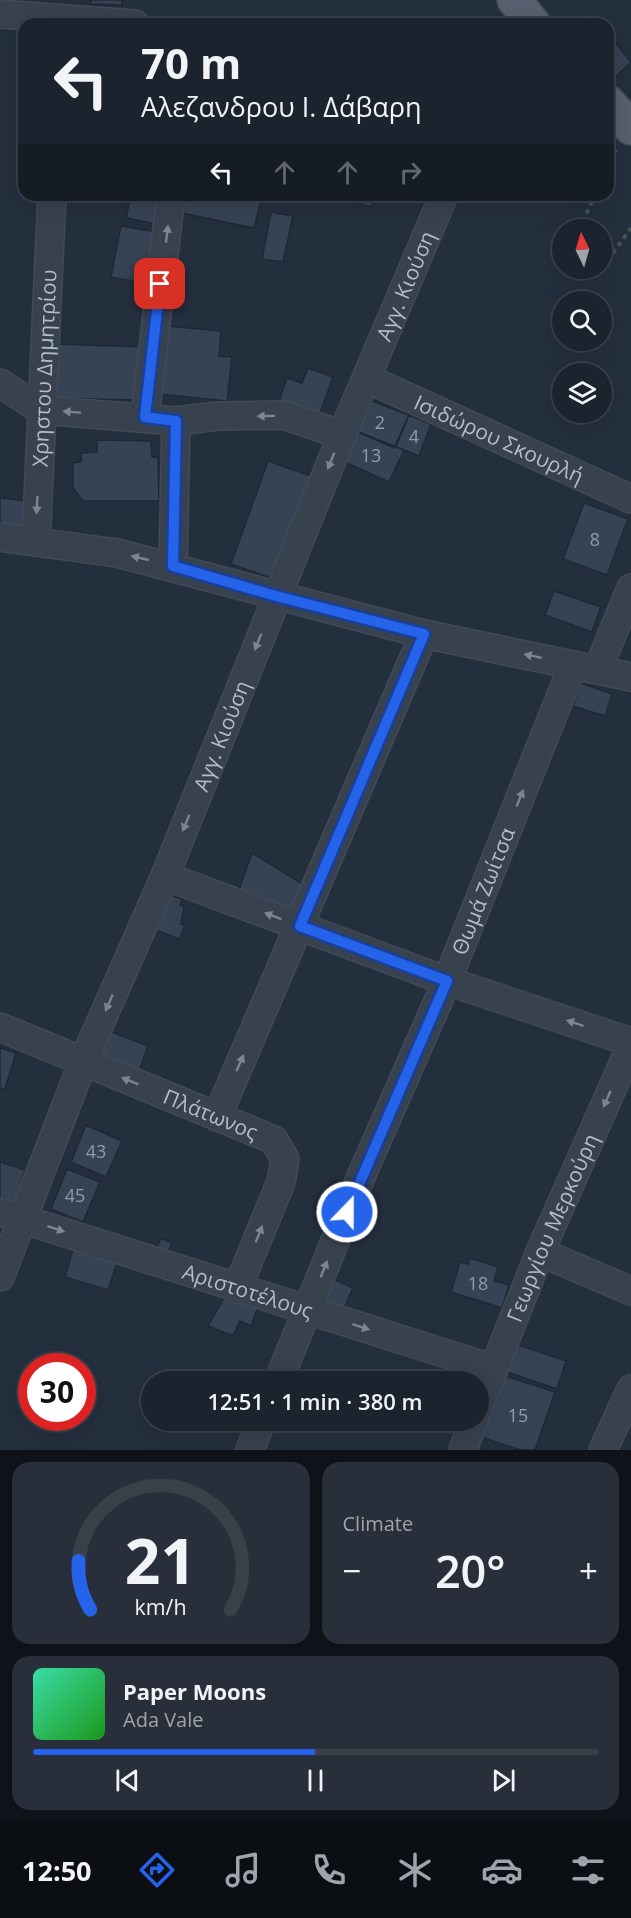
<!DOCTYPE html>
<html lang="en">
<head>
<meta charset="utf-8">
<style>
  body { margin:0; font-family:"Open Sans",sans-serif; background:#282f3a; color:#f1f3f6; height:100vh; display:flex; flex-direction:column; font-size:22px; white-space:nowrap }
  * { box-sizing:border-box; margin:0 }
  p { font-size:20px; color:#a0a4aa }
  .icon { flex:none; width:33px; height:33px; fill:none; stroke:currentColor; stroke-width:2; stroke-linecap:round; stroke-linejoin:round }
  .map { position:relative; height:1450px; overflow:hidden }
  .drawer { display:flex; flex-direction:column; gap:12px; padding:12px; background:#0f1319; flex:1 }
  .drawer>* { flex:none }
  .guide { position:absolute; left:18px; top:18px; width:596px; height:183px; border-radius:18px; box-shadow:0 6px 24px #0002,0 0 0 2px #39404a; background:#1b232e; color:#f1f3f6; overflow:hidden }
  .needle { width:39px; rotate:355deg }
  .controls { position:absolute; left:552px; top:219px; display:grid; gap:12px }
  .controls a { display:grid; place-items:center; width:60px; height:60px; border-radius:50%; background:#1b232e; box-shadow:0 6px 24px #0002,0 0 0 2px #39404a; font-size:30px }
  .speed { position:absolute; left:18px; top:1353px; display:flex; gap:12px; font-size:30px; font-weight:700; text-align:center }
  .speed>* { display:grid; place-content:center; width:78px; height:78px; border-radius:50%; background:#1b232e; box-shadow:0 6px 24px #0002,0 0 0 2px #39404a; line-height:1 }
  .speed .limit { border:9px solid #d22; background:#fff; color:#111 }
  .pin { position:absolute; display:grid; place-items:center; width:51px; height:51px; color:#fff; margin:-26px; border-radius:12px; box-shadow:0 3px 9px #0006 }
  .me { position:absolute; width:66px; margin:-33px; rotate:22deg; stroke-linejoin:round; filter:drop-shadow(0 0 4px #0008) }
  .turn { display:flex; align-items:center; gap:21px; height:126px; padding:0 24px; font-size:27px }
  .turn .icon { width:78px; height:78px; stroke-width:2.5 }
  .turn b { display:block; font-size:42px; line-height:51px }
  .lanes { display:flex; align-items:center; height:57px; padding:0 24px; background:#0003; justify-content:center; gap:30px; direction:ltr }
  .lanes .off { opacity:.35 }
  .big { font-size:45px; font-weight:600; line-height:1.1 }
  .drawer .tile { flex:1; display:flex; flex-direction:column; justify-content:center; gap:9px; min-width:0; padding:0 21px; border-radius:18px; background:#282f3a }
  .drawer .dial { align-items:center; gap:0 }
  .dial svg { height:156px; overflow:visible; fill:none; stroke:#39404a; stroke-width:7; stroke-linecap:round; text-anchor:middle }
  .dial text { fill:#f1f3f6; stroke:none }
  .song { display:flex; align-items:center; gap:18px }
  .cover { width:72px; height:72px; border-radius:9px; background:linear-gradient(135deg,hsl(160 70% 55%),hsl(120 70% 35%)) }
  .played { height:6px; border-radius:3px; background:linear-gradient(90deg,#2563eb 50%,#39404a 50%) }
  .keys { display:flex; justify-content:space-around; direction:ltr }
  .heat { display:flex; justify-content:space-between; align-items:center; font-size:33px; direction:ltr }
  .drawer .tiles { flex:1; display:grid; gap:12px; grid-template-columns:1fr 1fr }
  .tile:last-child { grid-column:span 2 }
  .trip { position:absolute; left:141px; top:1371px; width:348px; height:60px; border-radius:30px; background:#1b232e; box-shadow:0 6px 24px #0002,0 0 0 2px #39404a; font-weight:600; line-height:60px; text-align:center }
  .dock { display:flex; height:96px; justify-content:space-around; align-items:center; background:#0b0e12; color:#a0a4aa }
  .dock .icon { width:42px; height:42px }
  .dock .current { color:#2563eb }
  .dock b { font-size:27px; color:#f1f3f6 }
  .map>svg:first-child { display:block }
  .building { fill:#364354; stroke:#1f2835; stroke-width:1.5 }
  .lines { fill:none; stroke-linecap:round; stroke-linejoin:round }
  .minor-casing { stroke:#414a57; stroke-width:30 }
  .primary-casing { stroke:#414a57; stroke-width:36 }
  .path { stroke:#3f5557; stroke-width:4; stroke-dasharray:4.5 4.5; stroke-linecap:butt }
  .minor { stroke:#38414e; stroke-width:27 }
  .primary { stroke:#56606e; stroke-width:33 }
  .oneway { fill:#7c8592 }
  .route-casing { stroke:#184099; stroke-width:15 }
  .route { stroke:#2563eb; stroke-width:10 }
  .labels { text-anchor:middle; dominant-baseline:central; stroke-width:6; stroke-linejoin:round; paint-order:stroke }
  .number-label { font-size:18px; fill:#929caa }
  .street-label { font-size:21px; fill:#b4bcc9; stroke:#1d2633 }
</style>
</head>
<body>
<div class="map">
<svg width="631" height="1450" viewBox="0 0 631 1450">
  <rect width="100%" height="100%" fill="#242f3e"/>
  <path class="building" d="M91 0H122V5L91 4Z
    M615 42 631 62 608 84V49Z
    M131 195 160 201 156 224 126 218Z
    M181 195H237L261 200 254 228 177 212Z
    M335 195H376L371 207Z
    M271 212 293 216 283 262 262 259Z
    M121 226 155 232 145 283 111 277Z
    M167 326 221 331 219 356 232 357 227 401 160 394Z
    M55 344 143 347 135 400 53 398Z
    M308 368 333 377 319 416 279 401 287 378 302 383Z
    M364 398 409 415 394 448 351 429Z
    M409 415 431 424 419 456 396 447Z
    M351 429 404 450 389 482 338 459Z
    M97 440 151 441 152 457H158L159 501H83L73 488V463L81 462V453L97 452Z
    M268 461 314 477 277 580 231 564Z
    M0 498 26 501 23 529 0 526Z
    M584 503 628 519 607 575 563 559Z
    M554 591 601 607 592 632 545 615Z
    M581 683 612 694 605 716 573 706Z
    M252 853 306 886 294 917 236 898Z
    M161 892 182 899 180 905 184 906 181 924 185 925 179 939 148 927Z
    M107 1030 148 1046 139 1071 98 1056Z
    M0 1048 16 1053 5 1089 0 1088Z
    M86 1125 122 1141 106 1177 71 1162Z
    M0 1162 25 1170 13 1207 0 1202Z
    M67 1169 100 1182 83 1222 51 1209Z
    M161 1238 172 1243 165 1259 154 1254Z
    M73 1250 117 1263 108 1290 65 1277Z
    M470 1258 498 1267 494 1281 509 1285 502 1308 451 1292 460 1262 468 1264Z
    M329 1277 353 1288 342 1313 318 1303Z
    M224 1298 258 1307 251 1326 240 1321 233 1336 208 1326Z
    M513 1343 566 1361 557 1389 504 1371Z
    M502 1375 555 1392 535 1450H520L481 1437Z"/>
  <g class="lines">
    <g class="minor-casing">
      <g id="minor">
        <path d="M0 14 135 24"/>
        <path id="s1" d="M368 379 631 499"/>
        <path d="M0 383 41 410 176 421 218 416 284 415 342 435"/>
        <path d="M145 417 171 195"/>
        <path d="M0 537 117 553 424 634 631 677"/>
        <path id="s2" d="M36 542 52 195"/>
        <path d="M173 566 176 421"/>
        <path d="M598 669 631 588"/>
        <path d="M165 876 447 981 631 1042"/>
        <path id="s3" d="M0 1027 274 1140 285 1159 281 1182 237 1289"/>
        <path d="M217 1117 424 634"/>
        <path id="s4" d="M0 1212 494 1369"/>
        <path d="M540 1252 631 1291"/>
        <path id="s5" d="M0 1277 83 1062 165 876 342 435 444 195"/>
        <path id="s6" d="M278 1382 363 1172 447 981 573 665"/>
        <path id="s7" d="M478 1409 540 1252 631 1046"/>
        <path d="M250 1450 262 1420"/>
        <path d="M463 1450 474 1420"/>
        <path d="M603 1450 631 1389"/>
      </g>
    </g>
    <g class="primary-casing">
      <path id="primary" d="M514 0 534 24
        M608 102 631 128"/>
    </g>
    <path class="path" d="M608 168 616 150
      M579 230 595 195
      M613 253 631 228"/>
    <use href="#minor" class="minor"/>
    <use href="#primary" class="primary"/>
  </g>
  <defs><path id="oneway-solid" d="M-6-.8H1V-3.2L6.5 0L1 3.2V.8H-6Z" transform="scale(1.5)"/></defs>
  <g class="oneway">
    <use href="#oneway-solid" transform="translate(167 234) rotate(-83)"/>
    <use href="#oneway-solid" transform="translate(72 412) rotate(-176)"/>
    <use href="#oneway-solid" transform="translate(266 416) rotate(179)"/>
    <use href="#oneway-solid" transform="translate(331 461) rotate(112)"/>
    <use href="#oneway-solid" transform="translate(37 505) rotate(93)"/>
    <use href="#oneway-solid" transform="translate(140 558) rotate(-167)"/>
    <use href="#oneway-solid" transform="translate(258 642) rotate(112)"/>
    <use href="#oneway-solid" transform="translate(533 656) rotate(-168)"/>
    <use href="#oneway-solid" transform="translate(520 798) rotate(-68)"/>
    <use href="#oneway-solid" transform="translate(186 823) rotate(112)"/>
    <use href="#oneway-solid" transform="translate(273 916) rotate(-159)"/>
    <use href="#oneway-solid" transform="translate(109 1003) rotate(114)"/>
    <use href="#oneway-solid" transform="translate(575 1023) rotate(-162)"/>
    <use href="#oneway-solid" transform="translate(240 1063) rotate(-66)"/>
    <use href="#oneway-solid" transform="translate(130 1081) rotate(-158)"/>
    <use href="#oneway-solid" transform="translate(607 1099) rotate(114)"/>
    <use href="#oneway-solid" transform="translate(56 1229) rotate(18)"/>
    <use href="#oneway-solid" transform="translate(259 1234) rotate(-68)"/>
    <use href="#oneway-solid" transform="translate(324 1269) rotate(-68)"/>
    <use href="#oneway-solid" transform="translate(361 1327) rotate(18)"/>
  </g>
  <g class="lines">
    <g class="route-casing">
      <path id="route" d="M160 284 145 417 176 421 173 566 276 596 424 634 300 926 447 981 347 1212"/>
    </g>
    <use href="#route" class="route"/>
  </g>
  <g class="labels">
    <g class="number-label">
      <text x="380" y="422">2</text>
      <text x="414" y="436">4</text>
      <text x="371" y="455">13</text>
      <text x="595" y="539">8</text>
      <text x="96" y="1151">43</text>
      <text x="75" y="1195">45</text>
      <text x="478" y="1283">18</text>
      <text x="518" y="1415">15</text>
    </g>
    <g class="street-label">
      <text stroke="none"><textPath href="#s5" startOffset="1071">Αγγ. Κιούση</textPath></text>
      <text stroke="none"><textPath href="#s2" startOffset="174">Χρηστου Δημητρίου</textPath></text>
      <text stroke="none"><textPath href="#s1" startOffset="144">Ισιδώρου Σκουρλή</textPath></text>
      <text stroke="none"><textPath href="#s5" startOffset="585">Αγγ. Κιούση</textPath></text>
      <text stroke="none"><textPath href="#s6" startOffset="532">Θωμά Ζωίτσα</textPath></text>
      <text stroke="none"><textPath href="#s3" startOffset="228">Πλάτωνος</textPath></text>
      <text stroke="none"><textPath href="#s7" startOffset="196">Γεωργίου Μερκούρη</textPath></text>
      <text stroke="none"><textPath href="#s4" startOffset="260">Αριστοτέλους</textPath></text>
    </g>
  </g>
</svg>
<div class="controls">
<a><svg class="needle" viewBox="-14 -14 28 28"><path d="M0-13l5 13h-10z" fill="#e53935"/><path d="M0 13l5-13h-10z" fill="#a0a4aa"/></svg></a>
<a><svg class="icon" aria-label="search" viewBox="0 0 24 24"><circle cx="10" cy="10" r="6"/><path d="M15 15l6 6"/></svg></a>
<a><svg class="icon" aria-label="layers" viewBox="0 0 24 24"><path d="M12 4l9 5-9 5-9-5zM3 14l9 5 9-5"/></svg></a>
</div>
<div class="speed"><div class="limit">30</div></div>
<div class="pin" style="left:160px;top:284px;background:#d93025"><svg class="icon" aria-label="arrive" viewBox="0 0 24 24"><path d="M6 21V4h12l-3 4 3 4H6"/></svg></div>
<svg class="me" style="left:347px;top:1212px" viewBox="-20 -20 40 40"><circle r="17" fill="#2563eb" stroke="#fff" stroke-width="3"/><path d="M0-11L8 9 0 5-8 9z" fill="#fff"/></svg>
<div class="trip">12:51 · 1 min · 380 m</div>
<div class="guide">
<div class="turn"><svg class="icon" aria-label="left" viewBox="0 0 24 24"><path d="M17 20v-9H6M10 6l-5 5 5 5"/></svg><div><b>70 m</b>Αλεζανδρου Ι. Δάβαρη</div></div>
<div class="lanes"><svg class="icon" aria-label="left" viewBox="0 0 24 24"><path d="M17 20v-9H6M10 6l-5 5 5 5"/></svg><svg class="icon off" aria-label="ahead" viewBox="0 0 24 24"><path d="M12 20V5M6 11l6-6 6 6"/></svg><svg class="icon off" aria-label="ahead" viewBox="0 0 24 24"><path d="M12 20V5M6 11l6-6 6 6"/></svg><svg class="icon off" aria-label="right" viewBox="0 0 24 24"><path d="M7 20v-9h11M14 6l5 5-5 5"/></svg></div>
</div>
</div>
<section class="drawer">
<div class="tiles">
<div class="tile dial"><svg viewBox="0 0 100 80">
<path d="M14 69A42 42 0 1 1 86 69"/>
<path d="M14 69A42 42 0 0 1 8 44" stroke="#2563eb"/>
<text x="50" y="56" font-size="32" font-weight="700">21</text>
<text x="50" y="72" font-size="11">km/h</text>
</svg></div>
<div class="tile"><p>Climate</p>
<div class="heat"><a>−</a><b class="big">20°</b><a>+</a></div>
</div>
<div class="tile">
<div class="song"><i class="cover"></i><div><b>Paper Moons</b><p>Ada Vale</p></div></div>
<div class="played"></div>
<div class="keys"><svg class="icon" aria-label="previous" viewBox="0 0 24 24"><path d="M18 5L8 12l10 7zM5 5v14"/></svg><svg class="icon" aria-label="pause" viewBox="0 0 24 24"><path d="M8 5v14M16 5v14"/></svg><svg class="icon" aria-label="next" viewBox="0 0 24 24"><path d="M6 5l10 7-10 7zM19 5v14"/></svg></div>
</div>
</div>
</section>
<nav class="dock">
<b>12:50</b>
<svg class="icon current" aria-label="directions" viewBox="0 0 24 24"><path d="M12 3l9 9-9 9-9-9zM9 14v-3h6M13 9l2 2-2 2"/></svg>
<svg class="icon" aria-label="music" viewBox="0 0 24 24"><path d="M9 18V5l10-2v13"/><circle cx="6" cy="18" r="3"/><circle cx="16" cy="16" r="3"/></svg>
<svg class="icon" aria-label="phone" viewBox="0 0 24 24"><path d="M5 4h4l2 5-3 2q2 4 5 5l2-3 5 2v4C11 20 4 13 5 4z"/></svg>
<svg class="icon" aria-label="climate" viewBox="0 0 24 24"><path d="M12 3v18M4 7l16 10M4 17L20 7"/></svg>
<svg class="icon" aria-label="car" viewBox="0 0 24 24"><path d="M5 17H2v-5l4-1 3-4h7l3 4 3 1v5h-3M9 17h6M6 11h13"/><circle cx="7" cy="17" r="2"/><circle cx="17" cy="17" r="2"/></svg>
<svg class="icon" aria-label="filters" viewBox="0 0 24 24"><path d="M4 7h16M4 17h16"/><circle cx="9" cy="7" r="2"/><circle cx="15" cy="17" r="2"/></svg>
</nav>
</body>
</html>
